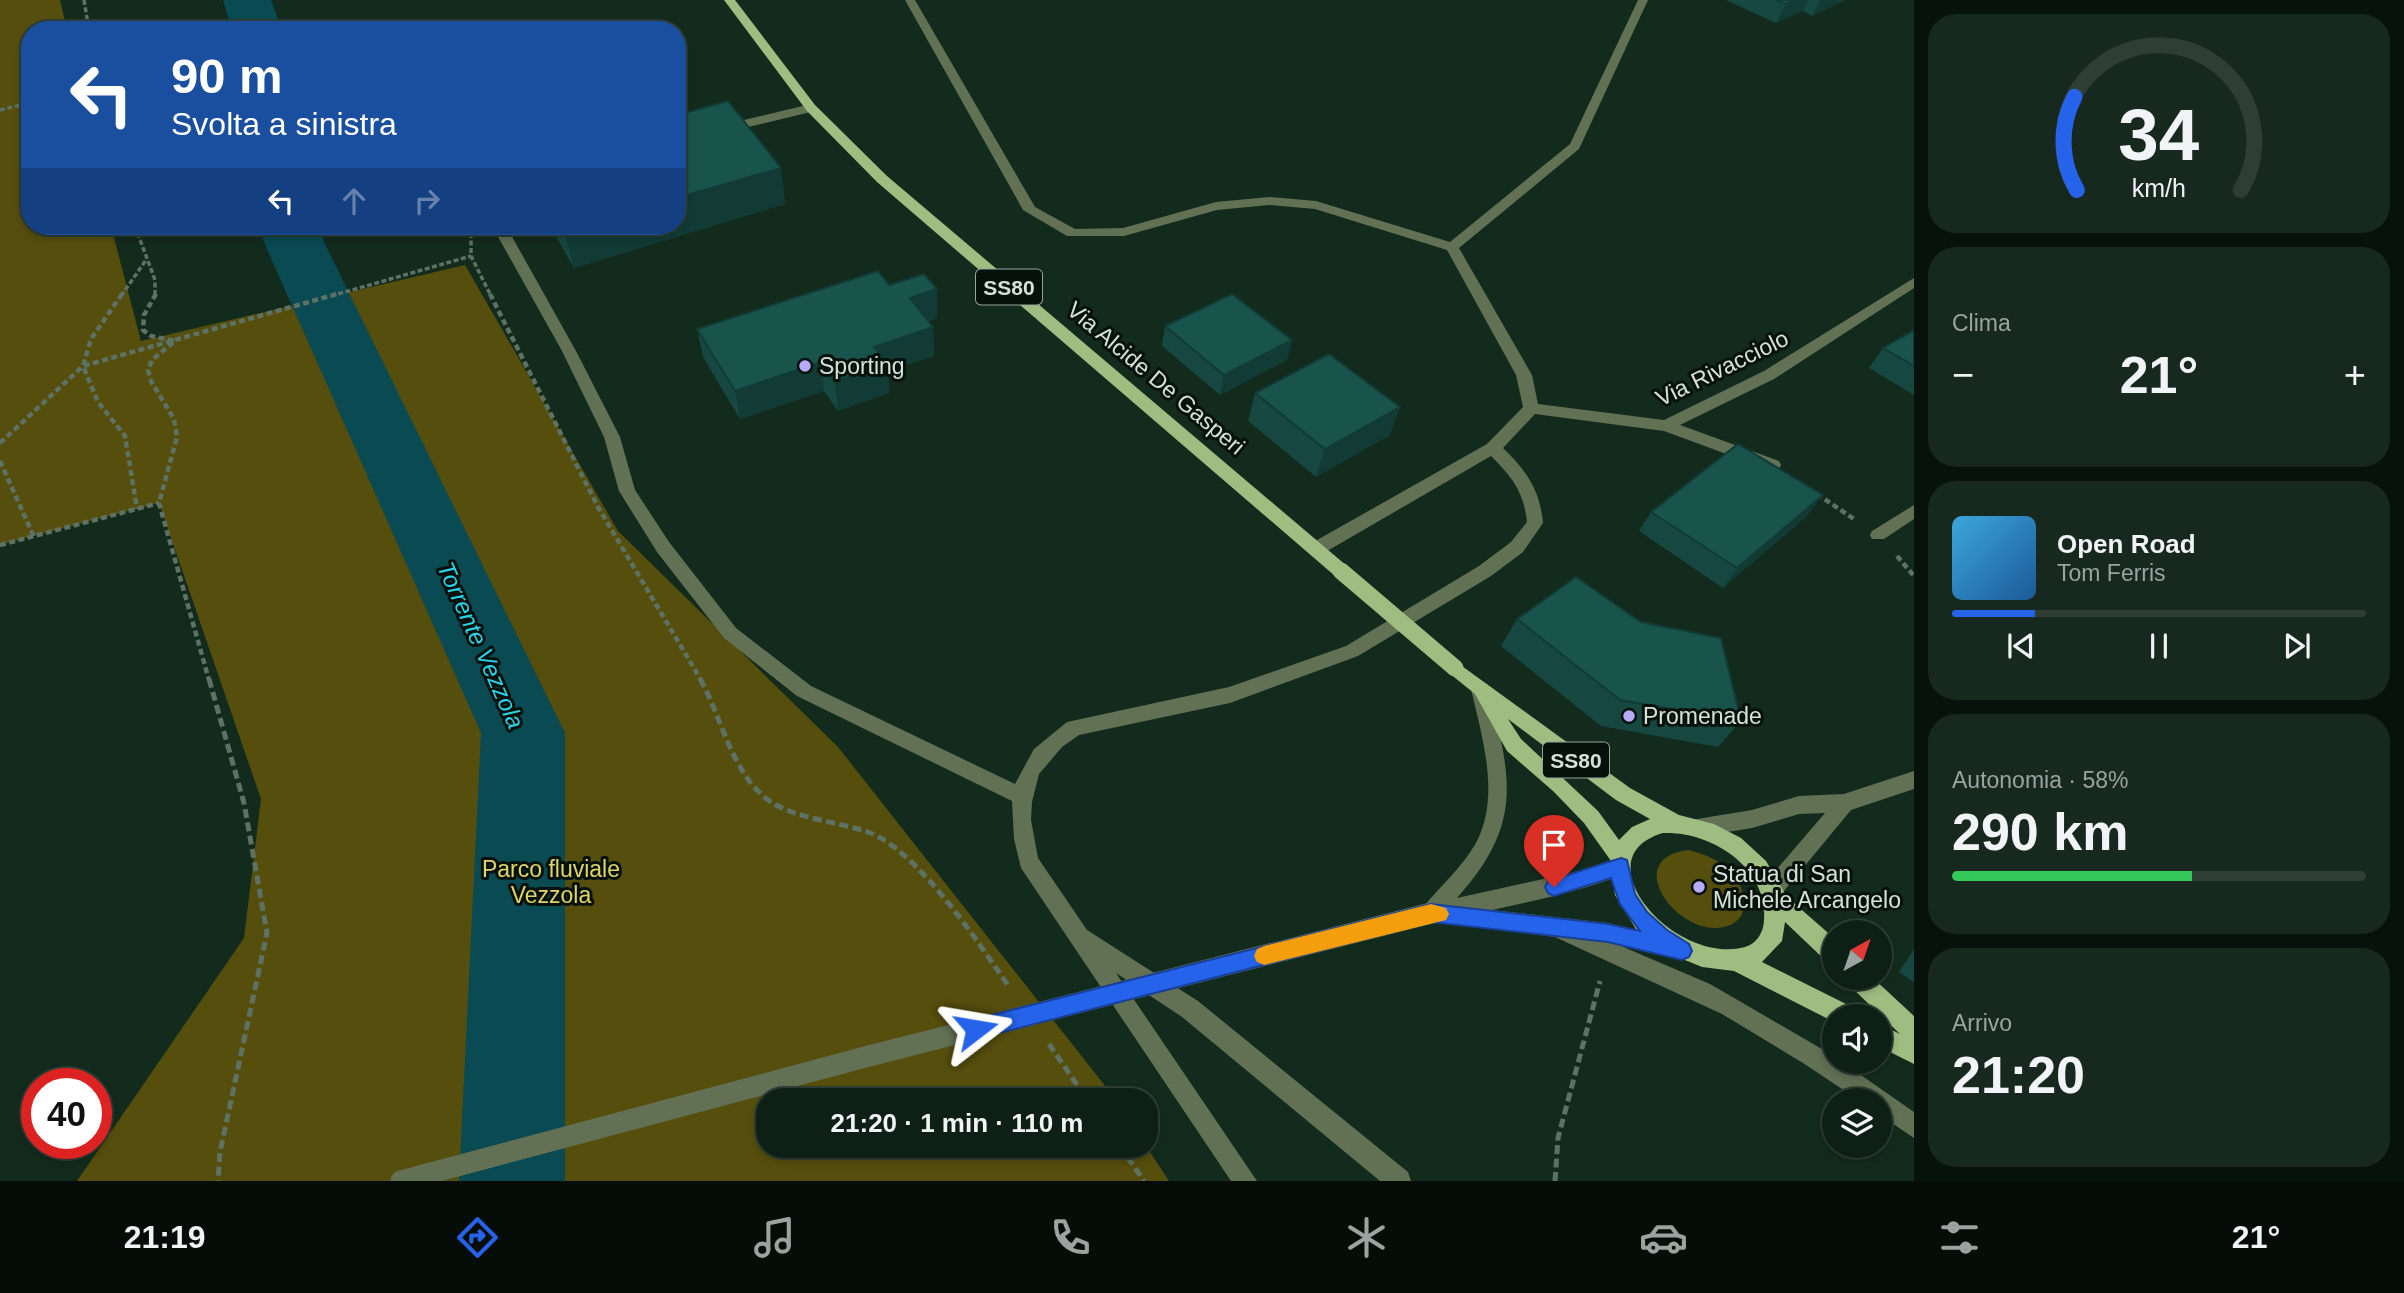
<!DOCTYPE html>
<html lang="it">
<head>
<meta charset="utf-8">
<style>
  body { margin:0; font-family:Arial,sans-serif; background:#17281f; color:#f1f3f6; height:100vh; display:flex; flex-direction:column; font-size:26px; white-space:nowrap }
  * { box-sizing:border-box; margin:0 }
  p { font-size:23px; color:#9ba3a1 }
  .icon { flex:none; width:38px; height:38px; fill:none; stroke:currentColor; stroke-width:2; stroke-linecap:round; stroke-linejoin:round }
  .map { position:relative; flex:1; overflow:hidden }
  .panel { display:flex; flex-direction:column; gap:14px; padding:14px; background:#08120c; width:490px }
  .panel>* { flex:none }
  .top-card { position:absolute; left:21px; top:21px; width:665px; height:214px; border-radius:28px; box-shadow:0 4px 10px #0003,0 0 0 2px #2e3e35; background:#1a4fa0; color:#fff; overflow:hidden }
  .needle { width:46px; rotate:40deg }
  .tools { position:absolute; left:1822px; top:920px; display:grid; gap:14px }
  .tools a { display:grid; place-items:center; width:70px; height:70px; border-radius:50%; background:#0e2016; box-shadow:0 4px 10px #0003,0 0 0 2px #2e3e35; font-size:35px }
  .speed { position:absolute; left:21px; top:1068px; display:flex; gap:14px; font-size:35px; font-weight:700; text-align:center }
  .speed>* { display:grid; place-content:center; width:91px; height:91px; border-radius:50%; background:#0e2016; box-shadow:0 4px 10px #0003,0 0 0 2px #2e3e35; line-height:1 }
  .speed .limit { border:10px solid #d22; background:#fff; color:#111 }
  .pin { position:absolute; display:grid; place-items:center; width:60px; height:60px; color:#fff; margin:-72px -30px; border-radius:50% 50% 50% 0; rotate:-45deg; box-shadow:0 0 7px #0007 }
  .pin .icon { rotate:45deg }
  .me { position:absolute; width:77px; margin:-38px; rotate:76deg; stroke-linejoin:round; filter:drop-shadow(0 0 5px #0008) }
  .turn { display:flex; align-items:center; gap:24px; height:147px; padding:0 35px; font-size:32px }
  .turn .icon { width:91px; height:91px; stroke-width:2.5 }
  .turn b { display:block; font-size:49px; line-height:60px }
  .lanes { display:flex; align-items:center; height:66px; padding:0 35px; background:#0003; justify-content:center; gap:35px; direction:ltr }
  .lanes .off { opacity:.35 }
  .big { font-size:52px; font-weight:700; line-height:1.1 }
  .panel .widget { flex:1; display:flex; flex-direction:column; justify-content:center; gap:10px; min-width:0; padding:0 24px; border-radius:28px; background:#17281f }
  .panel .dial { align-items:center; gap:0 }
  .dial svg { height:182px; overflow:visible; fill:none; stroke:#2e3e35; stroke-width:7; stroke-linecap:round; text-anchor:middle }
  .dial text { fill:#f1f3f6; stroke:none }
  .song { display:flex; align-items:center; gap:21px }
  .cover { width:84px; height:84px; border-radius:10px; background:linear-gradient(135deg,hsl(200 70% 55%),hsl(210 70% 35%)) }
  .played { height:7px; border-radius:4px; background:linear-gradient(90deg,#2563eb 20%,#2e3e35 20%) }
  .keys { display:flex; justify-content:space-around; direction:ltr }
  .heat { display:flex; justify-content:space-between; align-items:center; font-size:38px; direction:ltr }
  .charge { height:10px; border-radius:5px; background:linear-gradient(90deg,#34c759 58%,#2e3e35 0) }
  .trip { position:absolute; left:756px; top:1088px; width:402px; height:70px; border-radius:28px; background:#0e2016; box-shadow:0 4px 10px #0003,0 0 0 2px #2e3e35; font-weight:700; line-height:70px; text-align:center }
  .dock { display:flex; height:112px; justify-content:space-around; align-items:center; background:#060d09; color:#9ba3a1 }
  .dock .icon { width:49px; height:49px }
  .dock .selected { color:#2563eb }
  .dock b { font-size:32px; color:#f1f3f6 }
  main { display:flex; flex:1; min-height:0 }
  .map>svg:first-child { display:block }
  .green { fill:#554e0d }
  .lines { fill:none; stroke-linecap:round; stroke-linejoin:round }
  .river { fill:#094a53; fill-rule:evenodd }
  .path-far2 { stroke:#5d7265; stroke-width:3.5; stroke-dasharray:5 2.5; stroke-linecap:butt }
  .path-far1 { stroke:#5d7265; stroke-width:4.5; stroke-dasharray:6 3.5; stroke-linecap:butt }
  .path { stroke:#5d7265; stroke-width:5; stroke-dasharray:9 4.5; stroke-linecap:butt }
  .minor { fill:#627054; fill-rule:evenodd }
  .major { fill:#9fbc81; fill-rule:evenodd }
  .minor-bridge { stroke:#627054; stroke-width:21 }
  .major-bridge { stroke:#9fbc81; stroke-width:17 }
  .wall { fill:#164841 }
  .shaded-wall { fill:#123b35 }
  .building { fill:#19544c; stroke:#123b35; stroke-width:2 }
  .route { fill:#2563eb; stroke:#184099; stroke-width:2 }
  .slow { fill:#f59e0b }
  .poi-dot { fill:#b7abf8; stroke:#07110b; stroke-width:2.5 }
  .labels { text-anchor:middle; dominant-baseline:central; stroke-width:6; stroke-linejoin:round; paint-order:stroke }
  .shield { fill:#07110b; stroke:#96a49b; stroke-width:2 }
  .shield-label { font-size:21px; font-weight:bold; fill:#d4e3d9 }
  .poi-label { font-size:23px; fill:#d4e3d9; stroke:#07110b; text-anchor:start }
  .street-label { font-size:23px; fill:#d4e3d9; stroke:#07110b }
  .park-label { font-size:23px; fill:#e1d567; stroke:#07110b }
  .water-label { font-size:24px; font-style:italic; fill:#2ad5ed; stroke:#07110b }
</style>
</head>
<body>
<main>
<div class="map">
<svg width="1914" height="1181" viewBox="0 0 1914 1181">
  <rect width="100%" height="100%" fill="#132b1d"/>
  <path class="green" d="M0 0H60L67 30H30V226H111L141 341 465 265 618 531 838 747 1117 1101H768V1146H1146L1169 1181H77L244 938 261 799 159 503 0 545Z
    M1688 850C1703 854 1715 858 1727 868 1745 883 1756 919 1724 927 1679 938 1619 859 1688 850Z"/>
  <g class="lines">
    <path class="river" d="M223 0H271L282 30H232Z
      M263 226H322L323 240 565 733V1181H459L481 733 263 240Z"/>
    <path class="path-far2" d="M84 0 89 30
      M0 110 30 103
      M135 226 155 280V296
      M471 233V256L491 296
      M121 296 146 260
      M331 296 471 256"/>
    <path class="path-far1" d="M122 294 91 339 83 366 98 402 125 436 137 509
      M156 294 144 315 143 330 151 336 175 341 152 360 148 370 151 381 174 419 177 437 159 503 209 680
      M490 294 598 507 701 680
      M0 443 83 366 337 294
      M0 461 34 537
      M1817 494 1854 519
      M0 545 159 503
      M1897 556 1914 576"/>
    <path class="path" d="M209 679 244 803 267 933 220 1152 218 1181
      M700 679C722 717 732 776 771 802 797 819 839 822 868 832 918 850 979 944 1010 988
      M1049 1044 1088 1101
      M1120 1146 1144 1181
      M1555 1181 1558 1138 1600 981"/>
    <path class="minor" d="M905 0H915L1035 207 1075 229 1123 228 1216 202 1269 197 1316 201 1450 242 1570 144 1638 0H1648L1579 149 1459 248 1532 375 1538 404 1664 420 1764 371 1914 278V288L1774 379 1680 425 1779 461 1781 465 1779 469H1767L1664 431 1535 414 1503 448C1526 470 1540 490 1543 523L1523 552 1491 576 1358 656 1230 703 1079 735 1062 747 1039 774 1032 802 1031 820 1038 858 1087 930 1198 1001 1408 1172 1411 1181H1380L1182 1017 1116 973 1257 1181H1231L1021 868 1014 839 1012 801 797 696 724 638 657 552 619 491 604 437 562 351 492 226H506L576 351 620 437 635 490 669 542 736 628 811 686 1015 784 1034 749 1067 722 1229 687 1346 646 1479 566 1511 542 1527 522C1524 492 1512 477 1491 456L1322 554H1310L1307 549 1310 544 1487 444 1523 407 1516 375 1447 250 1315 209 1269 205 1217 210 1124 236H1067L1023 210Z
      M811 104 815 105V111L677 144V136Z
      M1914 505V519L1884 539H1872L1870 535 1872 531Z
      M1480 681 1487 684 1489 689C1511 779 1524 823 1457 898L1579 871 1621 857 1628 859 1631 866 1628 873C1584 890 1539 900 1492 910L1608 923 1685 942 1688 949 1685 956 1677 959 1621 946 1710 984 1834 1056V1062L1845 1064 1914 1112V1138L1880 1115V1101H1860L1803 1063 1722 1014 1555 937 1424 920 1420 913 1424 906C1441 886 1462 867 1476 843 1501 796 1482 737 1471 689L1473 684Z
      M1914 771V789L1851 810 1779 897 1772 900 1765 897 1762 890 1765 883 1825 813 1799 814 1752 828 1697 837 1690 834 1687 828 1690 822 1697 819 1752 810 1799 796 1844 794Z"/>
    <path class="major" d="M724 0H735L815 105 887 176 1347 566 1350 571 1347 576H1335L877 182 807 111Z
      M1455 661 1630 788 1679 815 1714 824 1741 838 1766 861 1787 897 1834 938V964L1826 961 1785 922 1782 941 1762 962 1856 1009 1859 1017H1834V1022L1734 971 1702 967 1663 951 1636 929 1615 895 1611 861 1584 823 1553 791 1507 751 1475 694 1449 673 1446 668 1449 663ZM1508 719 1616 800 1650 819 1632 827 1619 840 1598 811 1521 739ZM1663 833C1711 831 1768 867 1764 919 1764 931 1758 943 1745 947 1674 966 1580 857 1663 833Z
      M1846 978H1873L1914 1016V1064L1880 1047V1024L1900 1034 1849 985Z"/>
    <path class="minor-bridge" d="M401 1181 869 1056 1431 913"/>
    <path class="major-bridge" d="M1341 571 1455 668"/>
  </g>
  <path class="wall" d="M1726 0H1845L1812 16 1803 11 1776 23Z
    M781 168 785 204 574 268 550 226H677Z
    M889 285 937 318 928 321 933 327 934 356 888 371 889 393 838 411 824 391 740 419 703 357 697 329Z
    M1165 326 1292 340 1287 360 1220 395 1162 346Z
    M1914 330V395L1869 368 1883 348Z
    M1255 393 1390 435 1316 477 1248 421Z
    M1651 512 1808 515 1723 588 1639 531Z
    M1517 619 1741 721 1718 747 1601 726 1501 646Z
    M1914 949V982L1899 972Z"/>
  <path class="shaded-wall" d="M1796 0H1809L1803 11 1776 23 1786 4Z
    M1820 0H1845L1812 16Z
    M781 168 785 204 574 268 564 231 583 226H677V198Z
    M937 289V318L911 327 910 298Z
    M933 327 934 356 888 371 889 393 838 411 835 382 874 347Z
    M1292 340 1287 360 1220 395 1224 375Z
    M821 362 824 391 740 419 735 391Z
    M1400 407 1390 435 1316 477 1325 449Z
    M1823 495 1808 515 1723 588 1737 568Z"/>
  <path class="building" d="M1776 0H1796L1786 4Z
    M728 101 781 168 677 198V115Z
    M560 226H583L564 231Z
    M878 271 889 285 924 274 937 289 910 298 933 327 874 347 887 364 835 382 821 362 735 391 697 329Z
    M1232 294 1292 340 1224 375 1165 326Z
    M1914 330V366L1883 348Z
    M1329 354 1400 407 1325 449 1255 393Z
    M1738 444 1823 495 1737 568 1651 512Z
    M1576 577 1641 622 1721 638 1741 721 1620 700 1517 619Z"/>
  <path class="route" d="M1621 858 1627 860 1635 894 1647 912 1667 930 1689 944 1692 951 1689 957 1682 960 1608 942 1431 922 976 1039 969 1036 966 1029 969 1022 976 1019 1431 904 1608 924 1640 931 1620 904 1611 878 1554 896 1548 893 1545 887 1548 881Z"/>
  <path class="slow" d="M1431 904 1446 908 1449 914 1446 920 1264 965 1257 962 1254 956 1257 949 1264 946Z"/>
  <g class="poi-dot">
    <circle cx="805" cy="366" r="7"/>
    <circle cx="1629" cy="716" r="7"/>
    <circle cx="1699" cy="887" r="7"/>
  </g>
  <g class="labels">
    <g class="shield">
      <rect x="976" y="269.5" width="66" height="35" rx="5"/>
      <rect x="1543" y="742.5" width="66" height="35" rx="5"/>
    </g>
    <g class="shield-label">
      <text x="1009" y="287">SS80</text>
      <text x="1576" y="760">SS80</text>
    </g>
    <g class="poi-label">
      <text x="819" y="366">Sporting</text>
      <text x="1643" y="716">Promenade</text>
      <text x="1713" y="874">Statua di San<tspan x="1713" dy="26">Michele Arcangelo</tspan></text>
    </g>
    <g class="street-label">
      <text transform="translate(1722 368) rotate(-26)">Via Rivacciolo</text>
      <text transform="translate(1156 378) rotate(40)">Via Alcide De Gasperi</text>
    </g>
    <g class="park-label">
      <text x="551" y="869">Parco fluviale<tspan x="551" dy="26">Vezzola</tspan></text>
    </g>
    <g class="water-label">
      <text transform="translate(481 645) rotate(66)">Torrente Vezzola</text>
    </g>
  </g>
</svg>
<div class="tools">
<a><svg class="needle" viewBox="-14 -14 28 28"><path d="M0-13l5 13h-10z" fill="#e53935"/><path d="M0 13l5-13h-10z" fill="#9ba3a1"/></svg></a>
<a><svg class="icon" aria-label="sound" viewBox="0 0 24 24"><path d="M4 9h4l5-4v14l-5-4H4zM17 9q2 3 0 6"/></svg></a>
<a><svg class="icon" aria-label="layers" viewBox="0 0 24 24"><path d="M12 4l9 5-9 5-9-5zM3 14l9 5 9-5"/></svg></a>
</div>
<div class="speed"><div class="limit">40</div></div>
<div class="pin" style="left:1554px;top:887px;background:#d93025"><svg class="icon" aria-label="arrive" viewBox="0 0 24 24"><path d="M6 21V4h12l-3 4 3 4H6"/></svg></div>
<svg class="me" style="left:976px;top:1029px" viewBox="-20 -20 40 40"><path d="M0-17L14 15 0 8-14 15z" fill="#2563eb" stroke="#fff" stroke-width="4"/></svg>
<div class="trip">21:20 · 1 min · 110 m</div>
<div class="top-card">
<div class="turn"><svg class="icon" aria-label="left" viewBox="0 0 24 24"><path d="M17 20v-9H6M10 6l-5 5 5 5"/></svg><div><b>90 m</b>Svolta a sinistra</div></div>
<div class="lanes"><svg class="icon" aria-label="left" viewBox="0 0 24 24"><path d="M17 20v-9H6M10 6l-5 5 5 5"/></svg><svg class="icon off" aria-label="ahead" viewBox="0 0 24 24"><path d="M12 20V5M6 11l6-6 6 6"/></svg><svg class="icon off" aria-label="right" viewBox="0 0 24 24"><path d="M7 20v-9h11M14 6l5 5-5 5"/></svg></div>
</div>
</div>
<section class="panel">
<div class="widget dial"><svg viewBox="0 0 100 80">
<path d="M14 69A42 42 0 1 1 86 69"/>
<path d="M14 69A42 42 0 0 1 13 28" stroke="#2563eb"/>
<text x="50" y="56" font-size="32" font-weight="700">34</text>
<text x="50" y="72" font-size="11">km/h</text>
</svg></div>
<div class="widget"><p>Clima</p>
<div class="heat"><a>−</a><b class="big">21°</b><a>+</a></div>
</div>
<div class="widget">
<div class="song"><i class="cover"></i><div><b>Open Road</b><p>Tom Ferris</p></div></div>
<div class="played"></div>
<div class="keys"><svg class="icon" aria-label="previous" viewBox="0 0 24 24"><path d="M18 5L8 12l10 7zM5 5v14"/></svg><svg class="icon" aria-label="pause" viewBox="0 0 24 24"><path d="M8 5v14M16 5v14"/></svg><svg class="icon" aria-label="next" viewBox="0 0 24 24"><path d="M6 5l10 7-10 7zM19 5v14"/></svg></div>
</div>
<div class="widget"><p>Autonomia · 58%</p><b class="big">290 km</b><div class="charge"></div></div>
<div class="widget"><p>Arrivo</p><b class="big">21:20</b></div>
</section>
</main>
<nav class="dock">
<b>21:19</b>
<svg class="icon selected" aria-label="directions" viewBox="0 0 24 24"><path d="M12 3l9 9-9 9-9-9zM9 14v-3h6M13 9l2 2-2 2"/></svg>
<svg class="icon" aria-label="music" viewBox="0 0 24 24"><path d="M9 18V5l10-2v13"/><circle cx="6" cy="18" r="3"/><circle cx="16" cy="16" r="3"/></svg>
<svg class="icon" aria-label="phone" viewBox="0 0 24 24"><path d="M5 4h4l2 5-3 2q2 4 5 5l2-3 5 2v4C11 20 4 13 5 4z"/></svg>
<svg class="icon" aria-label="climate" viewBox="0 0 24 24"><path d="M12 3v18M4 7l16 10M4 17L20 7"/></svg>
<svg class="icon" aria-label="car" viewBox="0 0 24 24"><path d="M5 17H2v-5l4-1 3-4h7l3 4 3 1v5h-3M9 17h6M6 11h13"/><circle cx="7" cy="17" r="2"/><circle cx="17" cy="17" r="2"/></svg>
<svg class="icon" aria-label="filters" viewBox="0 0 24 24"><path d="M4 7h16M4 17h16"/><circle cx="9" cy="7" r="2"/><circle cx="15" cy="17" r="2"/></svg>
<b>21°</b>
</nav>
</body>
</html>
